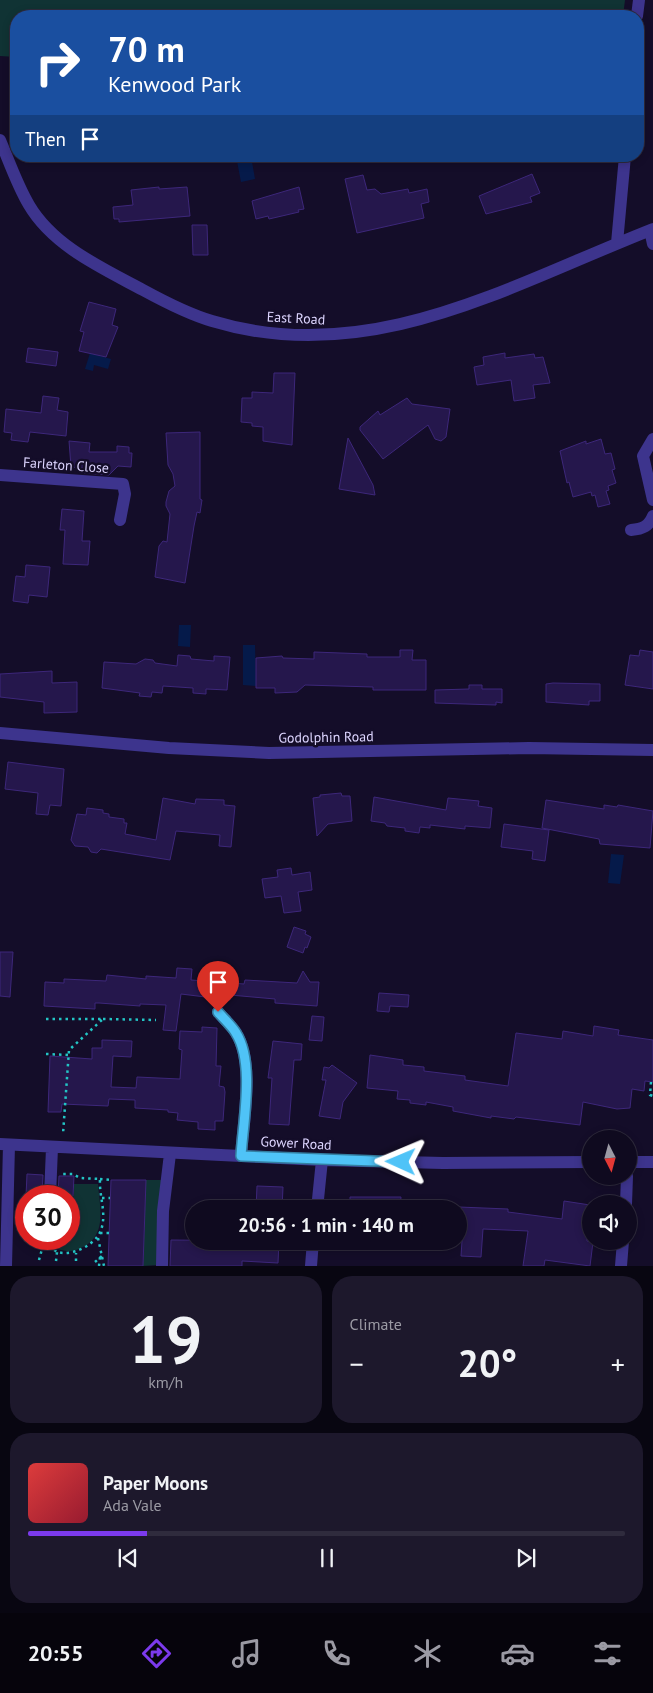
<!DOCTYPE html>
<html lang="en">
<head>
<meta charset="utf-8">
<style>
  body { margin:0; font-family:"PT Sans",sans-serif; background:#1d182c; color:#f1f3f6; height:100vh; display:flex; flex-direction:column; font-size:19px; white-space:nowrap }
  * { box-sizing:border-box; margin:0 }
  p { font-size:16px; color:#9b9aa4 }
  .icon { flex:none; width:28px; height:28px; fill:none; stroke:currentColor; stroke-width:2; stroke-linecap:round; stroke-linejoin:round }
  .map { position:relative; height:1266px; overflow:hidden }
  .drawer { display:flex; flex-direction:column; gap:10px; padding:10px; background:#080611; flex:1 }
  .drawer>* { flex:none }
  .guide { position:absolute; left:10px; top:10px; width:634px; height:152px; border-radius:20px; box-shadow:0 2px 8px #0003,0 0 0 1px #2f2b3d; background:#1a4fa0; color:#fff; overflow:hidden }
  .needle { width:32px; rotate:174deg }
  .tools { position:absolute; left:582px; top:1130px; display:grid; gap:10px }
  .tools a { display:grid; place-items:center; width:55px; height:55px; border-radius:50%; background:#0f0a1f; box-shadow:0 2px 8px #0003,0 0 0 1px #2f2b3d; font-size:25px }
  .speed { position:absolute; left:15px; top:1185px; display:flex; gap:10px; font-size:25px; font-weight:700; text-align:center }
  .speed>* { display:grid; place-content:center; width:65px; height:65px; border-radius:50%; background:#0f0a1f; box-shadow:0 2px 8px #0003,0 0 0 1px #2f2b3d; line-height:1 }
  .speed .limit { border:8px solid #d22; background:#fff; color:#111 }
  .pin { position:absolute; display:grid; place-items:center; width:42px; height:42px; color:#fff; margin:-51px -21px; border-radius:50% 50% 50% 0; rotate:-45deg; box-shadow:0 0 5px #0007 }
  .pin .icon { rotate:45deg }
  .me { position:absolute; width:55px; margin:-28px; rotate:271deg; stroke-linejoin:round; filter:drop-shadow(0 0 4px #0008) }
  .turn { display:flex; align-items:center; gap:18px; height:105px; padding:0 15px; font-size:22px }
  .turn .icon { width:65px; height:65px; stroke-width:2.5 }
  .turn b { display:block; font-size:35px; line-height:42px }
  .then { display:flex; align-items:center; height:48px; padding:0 15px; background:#0003; gap:10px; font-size:19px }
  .big { font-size:38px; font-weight:700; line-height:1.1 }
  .drawer .tile { flex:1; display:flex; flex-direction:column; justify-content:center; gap:8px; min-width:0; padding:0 18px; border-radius:20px; background:#1d182c }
  .drawer .dial { align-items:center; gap:0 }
  .dial b { font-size:65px; line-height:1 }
  .song { display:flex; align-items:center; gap:15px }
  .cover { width:60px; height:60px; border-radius:8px; background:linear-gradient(135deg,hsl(0 70% 55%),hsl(350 70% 35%)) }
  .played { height:5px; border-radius:2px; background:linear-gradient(90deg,#7c3aed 20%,#2f2b3d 20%) }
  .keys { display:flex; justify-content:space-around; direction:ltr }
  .heat { display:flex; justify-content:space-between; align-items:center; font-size:28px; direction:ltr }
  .drawer .tiles { flex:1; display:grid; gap:10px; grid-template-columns:1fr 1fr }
  .tile:last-child { grid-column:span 2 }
  .trip { position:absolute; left:185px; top:1200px; width:282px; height:50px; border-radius:25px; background:#0f0a1f; box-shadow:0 2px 8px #0003,0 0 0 1px #2f2b3d; font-weight:700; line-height:50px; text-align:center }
  .tab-bar { display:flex; height:80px; justify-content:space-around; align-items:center; background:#06040c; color:#9b9aa4 }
  .tab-bar .icon { width:35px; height:35px }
  .tab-bar .active { color:#7c3aed }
  .tab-bar b { font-size:22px; color:#f1f3f6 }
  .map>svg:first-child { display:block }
  .green { fill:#103334 }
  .water { fill:#051a4a }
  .building { fill:#25174c; stroke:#3d277a }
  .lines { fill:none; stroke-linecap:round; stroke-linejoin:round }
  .path { stroke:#23c5c5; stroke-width:2.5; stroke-dasharray:2.5 4; stroke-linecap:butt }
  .minor { stroke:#3d348d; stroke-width:12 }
  .route-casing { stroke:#337fa1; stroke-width:12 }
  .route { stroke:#4fc3f7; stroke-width:9 }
  .labels { text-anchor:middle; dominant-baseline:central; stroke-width:5; stroke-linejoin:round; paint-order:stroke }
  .street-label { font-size:14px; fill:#ddd5ff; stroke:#140d29 }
</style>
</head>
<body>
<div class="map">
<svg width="653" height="1266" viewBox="0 0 653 1266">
  <rect width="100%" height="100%" fill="#140d29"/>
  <path class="green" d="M0 0H625L623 16H16V57L0 56Z
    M146 1180H164L158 1265 143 1266Z
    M74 1184H98C100 1209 108 1237 79 1249 70 1253 61 1251 53 1247L50 1239 72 1237Z"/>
  <path class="water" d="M236 156H251L255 179 241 182Z
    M90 353 111 359 108 369 94 365 93 371 85 369Z
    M179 625H191L190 647 178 646Z
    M243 645H255L256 686 243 685Z
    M611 854 624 855 620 884 608 883Z"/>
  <path class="building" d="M532 174 540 193 530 197 532 202 486 214 479 196Z
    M363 175 367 190 375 189 381 194 408 189 409 193 427 189 429 202 421 204 424 218 357 233 345 179Z
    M159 187V189L187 187 190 216 119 222V219H114L113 207 133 205 131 190Z
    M299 187 304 209 298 210 299 212 269 219 268 216 256 219 252 201Z
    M192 225H207L208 255H193Z
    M89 302 116 309 112 325 118 327 106 357 79 351 84 332 80 331Z
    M28 348 58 352 56 366 26 362Z
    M505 353V358L534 354 535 358 543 357 550 383 533 385 535 398 514 401 511 380 477 385 474 367 484 365 483 357Z
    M274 373H295L292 445 263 441V427L252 426V423L241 422 242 398H252V392L273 393Z
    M43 396 59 398 57 410 68 412 66 436 30 432 28 442 11 440 12 433 4 432 6 409 41 413Z
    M407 398 412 404 450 409 446 437 441 441 435 439 428 425 383 459 360 430V427L378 411 380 415Z
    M200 432V499L202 500 200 513 197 512 194 526 185 583 155 577 159 546 163 541 167 542 170 514 166 506V502L169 491 175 486 173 474 168 465 166 433Z
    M348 438 373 485 375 495 339 489Z
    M601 439 605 454 611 453 615 469 612 470 616 483 608 486 609 490 606 491 610 504 598 507 595 495 592 496 591 492 573 497 569 482 567 483 560 451 586 441V444Z
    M69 441 90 443 89 452H117V446L129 447V453H132L131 467 118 466 109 475 84 473V468L71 467Z
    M62 509 84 511 82 541H90L88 565 63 564 65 530H60Z
    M26 565 50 567 47 597 29 595 28 603 13 601 16 576 25 577Z
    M400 650H413L412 660H426V690H373V687L305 685 297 692 275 693V688H256V658L282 656 283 658 314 659V652L367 654V657H400Z
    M640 650 653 652V689L625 685 630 655 639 656Z
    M178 655 190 656 191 659 214 661V656L230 657 227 690 206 689V694L193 693V688L163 686 162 693 152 692 151 697 139 696 140 693 102 688 104 662 136 664 145 659 153 660 155 663 177 666Z
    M52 671V683L77 682V712L44 713V702L0 697V674Z
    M553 683 600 684V701H589V705L546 702V684Z
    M469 685H482V689H502V703L496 702V705L435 703V690L469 689Z
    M8 762 64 769 61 806 50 805 48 815 36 814 38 793 5 789Z
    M341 793 342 796H350L352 821 328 824 317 836 313 798 320 797V795Z
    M374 797 446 810 448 798 479 801 478 806 492 808 490 828 465 826V829L430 825V828L420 827 419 833 405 831V828L387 826 385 823 371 821Z
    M163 798 195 804 196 799 224 800V805L235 806 231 847 219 846 220 835 176 831 170 860 101 849 97 853 91 852 88 847 75 846 71 840 77 814 86 815 87 808 103 810V813L109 814V817L124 819V823H127L125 834 156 840Z
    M546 800 604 809V805L617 807 618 805 653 811 650 848 600 844 599 839 542 828Z
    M504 824 549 830 545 861 532 859 533 851 501 847Z
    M291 868 292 875 310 872 312 890 298 892 301 911 284 913 281 896 265 898 262 879 278 877 277 870Z
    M294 927 306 931 305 934 311 937 307 948 305 947 303 953 287 947Z
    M0 952H13L10 997 0 996Z
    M177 968 192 969 191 980 244 984 245 980 297 983 303 971 310 982H319L317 1006 275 1003V999L230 995V1000L181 994 176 1031 163 1030 166 1005 140 1004V1006L99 1003H95V1009L44 1006 45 982 64 983V979L106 981 107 975 146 979V976L176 978Z
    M379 993 409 995 408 1007 390 1006 389 1012 377 1011Z
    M312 1016 324 1017 322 1041 309 1040Z
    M594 1026 619 1030 618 1035 653 1040V1082L645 1081 644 1091 632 1089 630 1108 617 1109 583 1102 580 1125 516 1117 514 1119 491 1116V1118L453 1111V1107L426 1102V1105L410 1103V1100L397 1099 398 1091 367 1088 370 1055 403 1060V1065L424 1067V1071L465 1076V1080L508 1086 516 1033 562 1039 563 1031 593 1036Z
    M202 1027 217 1028 216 1066H221L219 1086 224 1087 225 1092 223 1121H215V1130L198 1129V1122L177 1120 178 1113 168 1112V1110L135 1108V1100L109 1099 108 1106 62 1104 61 1112H48L50 1056 92 1059V1048H102V1040L132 1041 131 1057 113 1056 111 1087 136 1088 137 1077 180 1079 182 1050 179 1049 180 1031 202 1032Z
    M273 1041 302 1044 301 1060H294L289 1125 269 1124 272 1078H268Z
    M332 1065 357 1083 343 1102 340 1119 319 1116 326 1080H322L324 1067 329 1068Z
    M27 1174 43 1175 42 1196H26Z
    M59 1176H74L73 1196H58Z
    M111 1180H146L143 1266H108Z
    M257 1186 283 1187 282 1209H256Z
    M350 1197H401L400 1209H350Z
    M564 1201 590 1205 587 1231V1241L593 1242 590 1266 545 1260 544 1266H523L528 1231 483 1229 481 1257 461 1256 463 1226H459V1207L508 1209V1212L562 1219Z
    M171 1240 279 1241 278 1263 242 1261V1266H170Z"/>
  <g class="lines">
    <path class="path" d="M46 1019H103L69 1050 63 1134
      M103 1019 156 1020
      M46 1054 69 1055
      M651 1082 650 1095 653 1096
      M100 1179 111 1180
      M102 1198H110
      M100 1233H109
      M98 1238 104 1266
      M48 1239C52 1266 95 1249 101 1230 107 1213 99 1197 100 1179L80 1178 73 1174H63
      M39 1260 42 1249 49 1245
      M56 1261 57 1252
      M76 1261V1253
      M95 1262 103 1255
      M99 1266 100 1257"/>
    <path class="minor" d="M637 16 639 0
      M0 140C9 161 17 185 29 205 53 246 102 268 143 290 165 302 188 314 212 321 370 369 510 285 653 229
      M650 230 653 244
      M617 243 625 156
      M653 439 643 456 653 500
      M0 475 123 484 125 494 120 520
      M631 530C643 529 649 526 653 516
      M0 733 169 748 269 753 529 748 653 750
      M218 1012C224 1019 232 1026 236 1033 255 1063 243 1122 241 1156
      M0 1144 322 1160 443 1163 591 1162
      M629 1162H653
      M50 1196 52 1148
      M626 1204 627 1176
      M317 1209 322 1160
      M6 1266 9 1145
      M162 1266 163 1211 170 1154
      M311 1266 313 1241
      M621 1266 623 1241"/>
  </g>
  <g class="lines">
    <g class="route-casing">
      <path id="route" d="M218 1012C224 1019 232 1026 236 1033 255 1063 243 1121 241 1156L401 1162"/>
    </g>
    <use href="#route" class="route"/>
  </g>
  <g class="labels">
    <g class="street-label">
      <text transform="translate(296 318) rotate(3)">East Road</text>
      <text transform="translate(66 465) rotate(4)">Farleton Close</text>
      <text transform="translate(326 737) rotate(-1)">Godolphin Road</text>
      <text transform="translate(296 1143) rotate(3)">Gower Road</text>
    </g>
  </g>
</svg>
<div class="tools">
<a><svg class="needle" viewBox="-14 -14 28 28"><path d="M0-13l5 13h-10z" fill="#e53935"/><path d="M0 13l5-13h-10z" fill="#9b9aa4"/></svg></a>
<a><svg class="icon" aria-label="sound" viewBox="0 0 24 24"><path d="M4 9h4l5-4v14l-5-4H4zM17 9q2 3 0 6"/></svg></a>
</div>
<div class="speed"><div class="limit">30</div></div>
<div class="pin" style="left:218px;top:1012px;background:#d93025"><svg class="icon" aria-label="arrive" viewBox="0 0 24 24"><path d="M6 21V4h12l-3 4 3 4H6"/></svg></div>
<svg class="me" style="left:401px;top:1162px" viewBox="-20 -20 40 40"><path d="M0-17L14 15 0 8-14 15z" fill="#4fc3f7" stroke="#fff" stroke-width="4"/></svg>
<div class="trip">20:56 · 1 min · 140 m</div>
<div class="guide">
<div class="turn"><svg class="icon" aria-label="right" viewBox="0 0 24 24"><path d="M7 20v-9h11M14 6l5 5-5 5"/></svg><div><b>70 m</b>Kenwood Park</div></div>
<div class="then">Then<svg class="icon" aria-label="arrive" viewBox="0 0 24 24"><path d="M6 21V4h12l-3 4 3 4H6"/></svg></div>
</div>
</div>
<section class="drawer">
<div class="tiles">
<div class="tile dial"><b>19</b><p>km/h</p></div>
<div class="tile"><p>Climate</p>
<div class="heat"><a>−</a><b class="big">20°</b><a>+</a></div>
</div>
<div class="tile">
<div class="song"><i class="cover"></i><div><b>Paper Moons</b><p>Ada Vale</p></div></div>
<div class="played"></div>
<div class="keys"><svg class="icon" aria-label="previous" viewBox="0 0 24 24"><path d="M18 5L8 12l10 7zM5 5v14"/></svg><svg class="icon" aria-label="pause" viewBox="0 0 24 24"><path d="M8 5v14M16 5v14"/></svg><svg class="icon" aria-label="next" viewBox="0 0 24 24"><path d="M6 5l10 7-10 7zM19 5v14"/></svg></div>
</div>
</div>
</section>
<nav class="tab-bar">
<b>20:55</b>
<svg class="icon active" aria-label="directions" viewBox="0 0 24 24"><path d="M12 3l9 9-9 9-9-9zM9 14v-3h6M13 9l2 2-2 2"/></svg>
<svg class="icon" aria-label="music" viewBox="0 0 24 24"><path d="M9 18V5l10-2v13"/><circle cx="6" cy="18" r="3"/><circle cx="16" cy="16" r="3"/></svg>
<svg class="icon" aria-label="phone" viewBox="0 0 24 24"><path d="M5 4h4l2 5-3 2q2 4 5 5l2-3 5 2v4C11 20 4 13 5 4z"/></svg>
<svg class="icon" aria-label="climate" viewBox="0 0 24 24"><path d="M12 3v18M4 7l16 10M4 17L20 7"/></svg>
<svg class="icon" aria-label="car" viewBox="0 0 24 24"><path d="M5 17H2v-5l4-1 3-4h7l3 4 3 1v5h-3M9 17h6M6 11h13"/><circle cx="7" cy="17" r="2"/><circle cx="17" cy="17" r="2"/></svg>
<svg class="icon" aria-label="filters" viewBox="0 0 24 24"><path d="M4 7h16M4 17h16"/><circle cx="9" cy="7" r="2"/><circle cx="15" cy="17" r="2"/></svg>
</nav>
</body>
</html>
